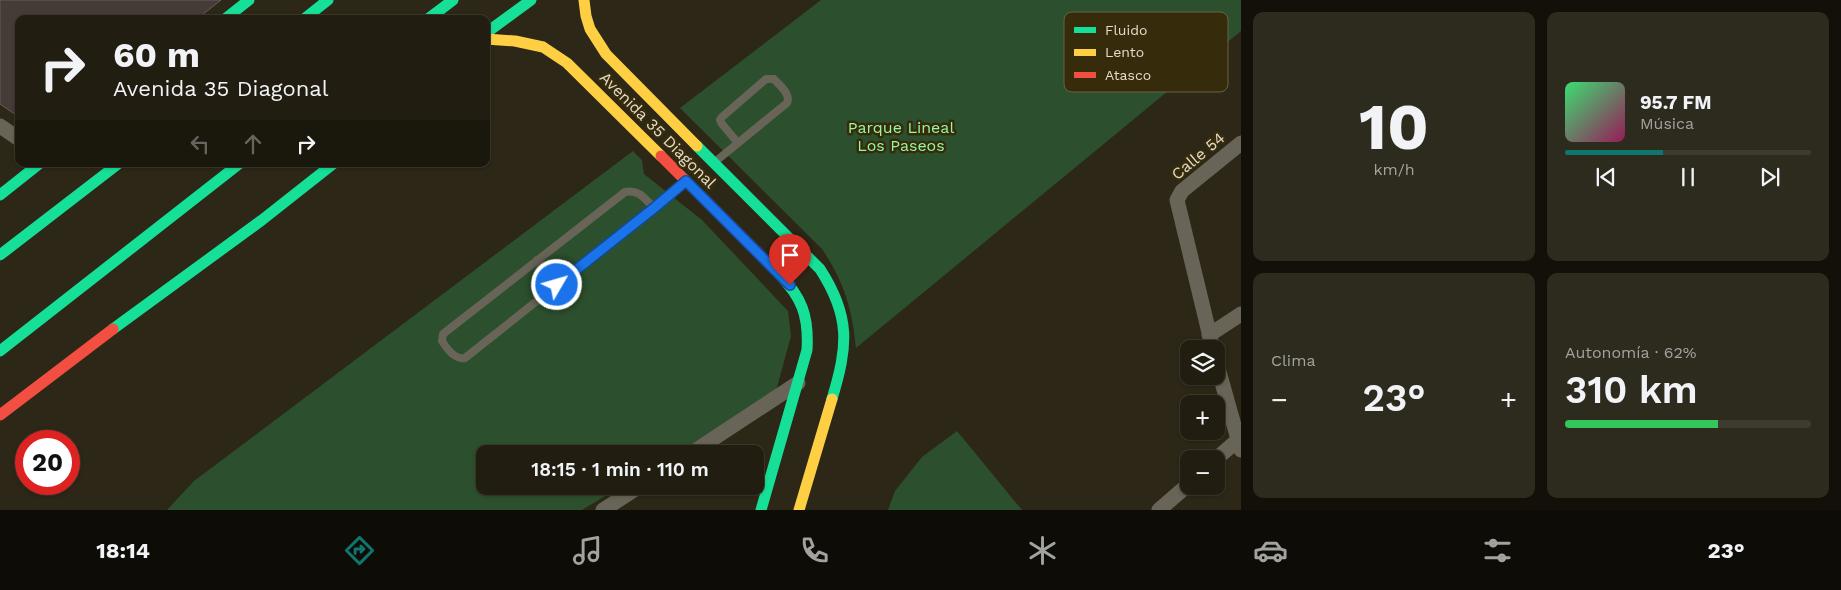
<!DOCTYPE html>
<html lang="es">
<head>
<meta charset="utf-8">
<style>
  body { margin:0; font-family:"Work Sans",sans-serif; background:#2d2a1e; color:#f1f3f6; height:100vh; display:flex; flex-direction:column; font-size:19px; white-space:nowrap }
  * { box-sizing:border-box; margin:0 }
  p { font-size:16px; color:#a2a29f }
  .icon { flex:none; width:28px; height:28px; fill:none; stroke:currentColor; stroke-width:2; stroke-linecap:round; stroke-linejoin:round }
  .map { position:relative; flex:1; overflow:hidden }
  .details { display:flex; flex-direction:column; gap:12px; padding:12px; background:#121009; width:600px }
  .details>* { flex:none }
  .hud { position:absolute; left:15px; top:15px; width:475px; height:152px; border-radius:10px; box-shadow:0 1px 4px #0004,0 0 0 1px #3e3b30; background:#211d10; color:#f1f3f6; overflow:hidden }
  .buttons { position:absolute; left:1180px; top:340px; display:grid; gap:10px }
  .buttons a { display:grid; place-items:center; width:45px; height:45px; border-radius:10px; background:#211d10; box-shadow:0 1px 4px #0004,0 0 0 1px #3e3b30; font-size:25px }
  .speed { position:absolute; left:15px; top:430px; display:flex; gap:10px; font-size:25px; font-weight:700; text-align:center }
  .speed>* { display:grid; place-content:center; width:65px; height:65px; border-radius:50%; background:#211d10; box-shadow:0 1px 4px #0004,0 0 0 1px #3e3b30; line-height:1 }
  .speed .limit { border:8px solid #d22; background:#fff; color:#111 }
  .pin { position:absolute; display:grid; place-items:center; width:42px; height:42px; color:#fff; margin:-51px -21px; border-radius:50% 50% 50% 0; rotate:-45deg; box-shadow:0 0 5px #0007 }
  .pin .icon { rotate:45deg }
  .me { position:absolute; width:55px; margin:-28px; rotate:52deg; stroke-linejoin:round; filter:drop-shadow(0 0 4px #0008) }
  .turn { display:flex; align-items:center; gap:18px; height:105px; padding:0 15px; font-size:22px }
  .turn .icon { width:65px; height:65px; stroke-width:2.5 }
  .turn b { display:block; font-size:35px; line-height:42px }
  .lanes { display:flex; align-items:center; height:48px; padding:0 15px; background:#0003; justify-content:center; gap:25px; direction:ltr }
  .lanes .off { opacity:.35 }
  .big { font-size:38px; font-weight:600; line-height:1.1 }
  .details .tile { flex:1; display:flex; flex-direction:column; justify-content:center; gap:8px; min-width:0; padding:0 18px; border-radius:10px; background:#2d2a1e }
  .details .dial { align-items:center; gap:0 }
  .dial b { font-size:65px; line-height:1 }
  .song { display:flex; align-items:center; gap:15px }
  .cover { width:60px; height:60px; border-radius:8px; background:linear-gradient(135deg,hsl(140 70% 55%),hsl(330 70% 35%)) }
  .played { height:5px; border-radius:2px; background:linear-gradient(90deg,#0f766e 40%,#3e3b30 40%) }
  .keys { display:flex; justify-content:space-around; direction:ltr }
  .heat { display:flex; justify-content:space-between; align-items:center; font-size:28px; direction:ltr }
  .charge { height:8px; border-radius:4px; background:linear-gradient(90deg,#34c759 62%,#3e3b30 0) }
  .details .tiles { flex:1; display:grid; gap:12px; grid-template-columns:repeat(2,1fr) }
  .trip { position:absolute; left:476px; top:445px; width:288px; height:50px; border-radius:10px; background:#211d10; box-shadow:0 1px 4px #0004,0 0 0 1px #3e3b30; font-weight:600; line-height:50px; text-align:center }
  .menu { display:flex; height:80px; justify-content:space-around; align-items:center; background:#0d0c06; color:#a2a29f }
  .menu .icon { width:35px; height:35px }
  .menu .selected { color:#0f766e }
  .menu b { font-size:22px; color:#f1f3f6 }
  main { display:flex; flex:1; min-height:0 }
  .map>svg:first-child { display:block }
  .green { fill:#2c502d }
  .building { fill:#453c38; stroke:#665d59 }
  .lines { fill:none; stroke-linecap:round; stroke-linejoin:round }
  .lane { stroke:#686457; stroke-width:8 }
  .street { stroke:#686457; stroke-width:15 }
  .fast { stroke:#16e098; stroke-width:11 }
  .slow { stroke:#ffcf43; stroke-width:11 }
  .jam { stroke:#f24e42; stroke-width:11 }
  .route-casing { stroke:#114b97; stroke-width:12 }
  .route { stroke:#1a73e8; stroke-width:9 }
  .labels { text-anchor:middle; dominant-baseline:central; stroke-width:5; stroke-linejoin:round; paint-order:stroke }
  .park-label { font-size:16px; fill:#95f99f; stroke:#362c0c }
  .street-label { font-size:16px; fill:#e3dccb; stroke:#362c0c }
  .key { fill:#362c0c; stroke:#6a6145; stroke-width:1 }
  .key-label { font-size:14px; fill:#e3dccb }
</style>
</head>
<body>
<main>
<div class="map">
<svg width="1241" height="510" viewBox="0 0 1241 510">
  <rect width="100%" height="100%" fill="#2c2716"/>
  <path class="green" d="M821 0H1241V31L856 348C852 308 844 282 822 249L680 108Z
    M633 151 642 160 644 174 702 220 788 311 791 336 776 391 675 454H485V486H622L582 510H167L194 481Z
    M957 431 1022 510H888L895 491 922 457Z"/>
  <path class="building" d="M0 0H221L197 19H19V117L0 104Z"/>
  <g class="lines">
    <path class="lane" d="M716 161 787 103C791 94 780 86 774 79H766L722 117 720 120 722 124 738 143
      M654 208C645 199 639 189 625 192L443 334 442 341C447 349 455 360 465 358L654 208 685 182
      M537 260 557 285"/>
    <path class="street" d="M0 126 19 139
      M1209 335 1241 314
      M1213 349 1177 200 1182 191 1241 143
      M1216 361 1241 450
      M690 454 798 383
      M1216 459 1238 440
      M603 510 640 486
      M1159 510 1189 484"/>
    <path class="fast" d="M225 19 249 0
      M304 19 328 0
      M428 19 453 0
      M486 33 531 0
      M697 146 820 269C851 317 848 346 832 399
      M0 195 39 164
      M0 255 118 164
      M113 329 262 220 333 164
      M0 351 239 164
      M761 510 807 350C809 316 802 297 778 273"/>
    <path class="slow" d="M584 0 586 16 590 29 606 54 697 146
      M486 39 515 41 543 47 567 63 661 156
      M799 510 832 399"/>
    <path class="jam" d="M661 156 778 273
      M0 415 113 329"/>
  </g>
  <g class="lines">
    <g class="route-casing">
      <path id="route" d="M557 285 654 208 686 181 790 285"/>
    </g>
    <use href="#route" class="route"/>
  </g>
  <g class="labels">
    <g class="park-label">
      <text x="901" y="127">Parque Lineal<tspan x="901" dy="18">Los Paseos</tspan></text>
    </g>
    <g class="street-label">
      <text transform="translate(658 130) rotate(45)">Avenida 35 Diagonal</text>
      <text transform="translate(1198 156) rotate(-40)">Calle 54</text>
    </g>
  </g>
  <rect x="1064" y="12" width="164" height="80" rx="8" class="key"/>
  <rect x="1074" y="27" width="22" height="6" fill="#16e098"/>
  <rect x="1074" y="49" width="22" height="7" fill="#ffcf43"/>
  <rect x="1074" y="72" width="22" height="6" fill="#f24e42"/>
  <g class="key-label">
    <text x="1105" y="35">Fluido</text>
    <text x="1105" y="57">Lento</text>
    <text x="1105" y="80">Atasco</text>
  </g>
</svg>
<div class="buttons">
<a><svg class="icon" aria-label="layers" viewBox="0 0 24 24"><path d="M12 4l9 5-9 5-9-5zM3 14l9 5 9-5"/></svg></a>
<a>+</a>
<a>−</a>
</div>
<div class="speed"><div class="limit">20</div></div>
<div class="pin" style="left:790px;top:285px;background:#d93025"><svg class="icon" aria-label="arrive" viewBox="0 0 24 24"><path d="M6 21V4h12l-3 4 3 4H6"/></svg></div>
<svg class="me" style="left:557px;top:285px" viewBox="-20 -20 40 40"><circle r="17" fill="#1a73e8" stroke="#fff" stroke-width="3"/><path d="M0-11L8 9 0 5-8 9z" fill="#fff"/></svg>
<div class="trip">18:15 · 1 min · 110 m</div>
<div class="hud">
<div class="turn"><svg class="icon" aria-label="right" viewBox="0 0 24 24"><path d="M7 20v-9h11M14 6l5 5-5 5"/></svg><div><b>60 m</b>Avenida 35 Diagonal</div></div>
<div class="lanes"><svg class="icon off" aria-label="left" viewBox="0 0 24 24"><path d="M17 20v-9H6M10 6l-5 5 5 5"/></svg><svg class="icon off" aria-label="ahead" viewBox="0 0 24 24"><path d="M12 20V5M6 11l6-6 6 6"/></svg><svg class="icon" aria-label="right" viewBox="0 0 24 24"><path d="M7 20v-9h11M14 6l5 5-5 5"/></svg></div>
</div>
</div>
<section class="details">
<div class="tiles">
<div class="tile dial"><b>10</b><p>km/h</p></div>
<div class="tile">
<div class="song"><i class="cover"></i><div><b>95.7 FM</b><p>Música</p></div></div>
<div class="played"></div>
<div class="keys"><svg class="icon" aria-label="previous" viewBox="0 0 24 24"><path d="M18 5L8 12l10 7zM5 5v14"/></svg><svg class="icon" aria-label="pause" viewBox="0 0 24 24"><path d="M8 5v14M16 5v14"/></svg><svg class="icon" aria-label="next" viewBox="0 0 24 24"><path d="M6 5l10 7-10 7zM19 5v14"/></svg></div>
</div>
<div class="tile"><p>Clima</p>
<div class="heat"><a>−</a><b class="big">23°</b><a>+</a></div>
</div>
<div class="tile"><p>Autonomía · 62%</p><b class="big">310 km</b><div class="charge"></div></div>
</div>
</section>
</main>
<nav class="menu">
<b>18:14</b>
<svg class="icon selected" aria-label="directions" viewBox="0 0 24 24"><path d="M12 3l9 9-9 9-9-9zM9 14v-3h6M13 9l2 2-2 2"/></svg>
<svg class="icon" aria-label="music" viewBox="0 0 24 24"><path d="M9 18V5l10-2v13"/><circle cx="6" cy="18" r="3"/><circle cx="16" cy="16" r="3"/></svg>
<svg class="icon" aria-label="phone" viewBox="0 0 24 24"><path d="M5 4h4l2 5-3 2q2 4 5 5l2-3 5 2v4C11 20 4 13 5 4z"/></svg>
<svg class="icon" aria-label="climate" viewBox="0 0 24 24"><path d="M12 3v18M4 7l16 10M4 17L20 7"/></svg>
<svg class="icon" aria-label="car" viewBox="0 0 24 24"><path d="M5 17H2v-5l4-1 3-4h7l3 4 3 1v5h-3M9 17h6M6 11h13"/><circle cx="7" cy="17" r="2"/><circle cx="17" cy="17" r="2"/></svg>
<svg class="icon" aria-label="filters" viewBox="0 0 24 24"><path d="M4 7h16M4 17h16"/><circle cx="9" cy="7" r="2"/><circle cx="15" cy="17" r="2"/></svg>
<b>23°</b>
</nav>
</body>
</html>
